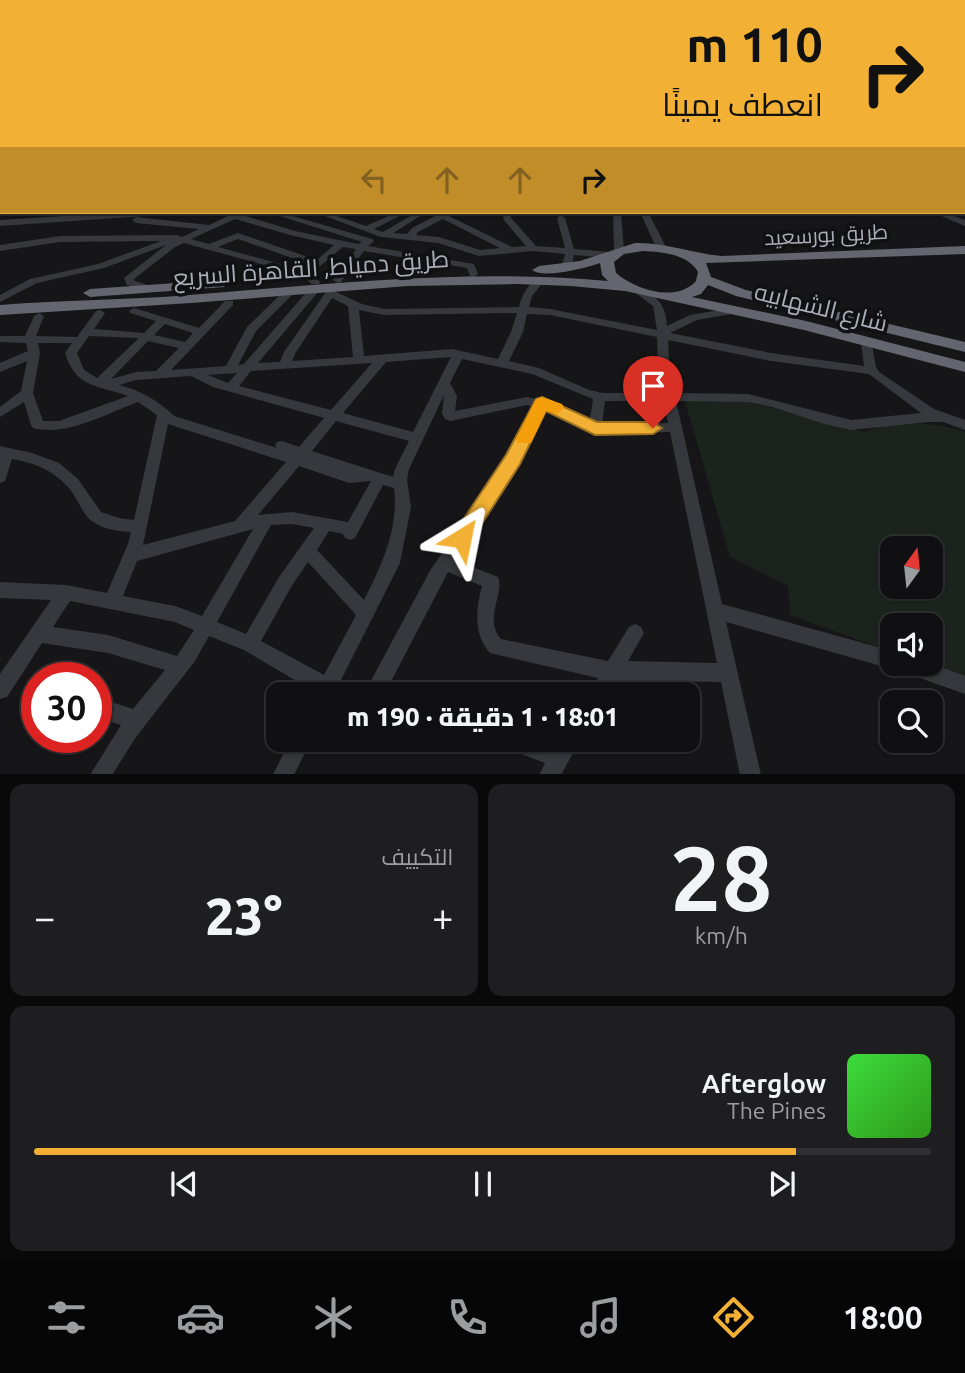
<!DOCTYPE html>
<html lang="ar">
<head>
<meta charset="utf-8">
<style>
  body { margin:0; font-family:Ubuntu,Cairo,sans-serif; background:#1e1e20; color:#f1f3f6; direction:rtl; height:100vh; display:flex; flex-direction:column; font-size:26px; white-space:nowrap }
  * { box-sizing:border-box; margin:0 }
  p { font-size:23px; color:#9c9d9f }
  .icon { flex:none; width:38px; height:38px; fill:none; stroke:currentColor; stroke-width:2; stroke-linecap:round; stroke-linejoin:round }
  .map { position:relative; height:774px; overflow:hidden; direction:ltr }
  .panel { display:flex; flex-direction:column; gap:10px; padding:10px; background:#09090a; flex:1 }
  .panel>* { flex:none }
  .banner { position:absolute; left:0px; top:0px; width:966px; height:214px; box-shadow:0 2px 5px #0004,0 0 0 2px #303032; direction:rtl; background:#f2b134; color:#111; overflow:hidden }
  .needle { width:46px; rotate:15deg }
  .fabs { position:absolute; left:880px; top:536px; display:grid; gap:14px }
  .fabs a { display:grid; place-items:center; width:63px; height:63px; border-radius:14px; background:#101012; box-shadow:0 2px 5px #0004,0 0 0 2px #303032; font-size:35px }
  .speed { position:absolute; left:21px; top:662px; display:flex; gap:14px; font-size:35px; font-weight:700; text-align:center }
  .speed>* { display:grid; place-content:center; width:91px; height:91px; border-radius:50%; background:#101012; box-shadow:0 2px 5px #0004,0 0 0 2px #303032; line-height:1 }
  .speed .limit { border:10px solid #d22; background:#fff; color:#111 }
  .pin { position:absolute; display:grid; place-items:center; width:60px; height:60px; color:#fff; margin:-72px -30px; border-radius:50% 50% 50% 0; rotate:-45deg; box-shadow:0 0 7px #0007 }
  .pin .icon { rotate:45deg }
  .me { position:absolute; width:77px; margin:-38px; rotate:35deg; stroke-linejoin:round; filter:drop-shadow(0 0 5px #0008) }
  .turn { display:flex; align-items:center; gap:24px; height:147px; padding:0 28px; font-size:32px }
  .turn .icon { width:91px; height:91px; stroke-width:2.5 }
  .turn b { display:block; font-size:49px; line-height:60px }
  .lanes { display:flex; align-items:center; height:66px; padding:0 28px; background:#0003; justify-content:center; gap:35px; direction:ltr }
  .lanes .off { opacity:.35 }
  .big { font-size:52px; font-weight:800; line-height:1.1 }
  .panel .tile { flex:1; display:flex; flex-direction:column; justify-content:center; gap:10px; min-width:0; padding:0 24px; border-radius:14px; background:#1e1e20 }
  .panel .dial { align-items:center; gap:0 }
  .dial b { font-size:91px; line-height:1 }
  .song { display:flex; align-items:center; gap:21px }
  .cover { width:84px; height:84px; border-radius:10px; background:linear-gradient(135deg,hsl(120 70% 55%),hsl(110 70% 35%)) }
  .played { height:7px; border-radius:4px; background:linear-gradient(90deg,#f2b134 85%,#303032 85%) }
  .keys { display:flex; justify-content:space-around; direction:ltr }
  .heat { display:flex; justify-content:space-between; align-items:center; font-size:38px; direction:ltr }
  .panel .tiles { flex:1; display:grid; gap:10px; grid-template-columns:1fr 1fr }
  .tile:last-child { grid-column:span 2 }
  .trip { position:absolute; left:266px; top:682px; width:434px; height:70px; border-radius:14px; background:#101012; box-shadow:0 2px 5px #0004,0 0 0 2px #303032; font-weight:800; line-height:70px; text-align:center; direction:rtl }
  .tabs { display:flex; height:112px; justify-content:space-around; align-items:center; background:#060607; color:#9c9d9f }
  .tabs .icon { width:49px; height:49px }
  .tabs .current { color:#f2b134 }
  .tabs b { font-size:32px; color:#f1f3f6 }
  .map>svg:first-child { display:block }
  .green { fill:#1c231d; fill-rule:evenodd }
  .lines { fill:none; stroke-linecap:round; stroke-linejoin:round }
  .minor { fill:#37383d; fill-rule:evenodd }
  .highway { fill:#63666e; fill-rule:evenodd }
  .route { fill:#f2b134; stroke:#9d7322; stroke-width:2 }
  .slow { fill:#f59e0b }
  .labels { text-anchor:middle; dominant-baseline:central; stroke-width:7; stroke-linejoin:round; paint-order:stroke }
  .far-street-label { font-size:21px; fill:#a8adb8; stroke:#111113 }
  .street-label { font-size:24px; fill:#a8adb8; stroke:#111113 }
</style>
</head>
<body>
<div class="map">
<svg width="965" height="775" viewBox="0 0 965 775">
  <rect width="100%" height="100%" fill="#161618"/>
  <path class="green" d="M684 398 737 399 865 432C898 418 932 422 965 432V677L925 663H931V625H892V652L790 615 788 586 730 557ZM892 548H931V586H892Z"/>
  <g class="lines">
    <path class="minor" d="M964 104H965V108H964Z
      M2 108V112L0 113V109Z
      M2 123V128H0V124Z
      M964 130H965V135H964Z
      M0 137H2V141H0Z
      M0 150H2V154H0Z
      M964 151H965V156H964Z
      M0 167H2L0 172Z
      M964 176H965V180H964Z
      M0 194H2V199H0Z
      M127 212 150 213 146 216 0 226V220Z
      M236 212H243L242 215 295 231 358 244 362 242 267 212H279L372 239 374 241 368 246 474 264 478 274 473 277 470 276 467 268 364 251 341 282 338 283 333 280 356 249 343 247 313 272 308 269 312 265 238 239 218 247 310 272 320 282 319 284H311L304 276 184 243 175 247 134 279 135 281 154 287V291L150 292 127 285 124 278 166 245 104 268 37 283 0 302V295L30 279 98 264 161 241 60 242 0 251V245L60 236 176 235 182 237 199 229 136 223 132 220 136 217 209 225ZM235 219 290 235 334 245 317 260 238 233 209 244 191 239Z
      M314 212H325L366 226 397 212H407L374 229 383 232 417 212H427L393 233 407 234 412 228 437 215V212H441L512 247 526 246 504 220 502 212H510L511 218 536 246 565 248 557 218 561 215 565 218 574 249 609 252 614 255 609 258 574 255 571 269 566 272 561 269 565 254 533 251 479 256 438 243 381 237ZM443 219 500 248 480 250 439 237 416 235 418 232Z
      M613 212H621L624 251 619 254 614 251Z
      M640 212H648L666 247 664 249 661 250 656 247Z
      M932 212H943L965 220V226Z
      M540 277 545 280 532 296 529 307 550 309 657 330 653 306 636 293 641 290C659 297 666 306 667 326L690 315 737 307 742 310 737 313 697 320 670 333 771 353 864 366 861 342 867 339 871 340 876 367 879 372 934 409 965 420V430L943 422H929L851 430 825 424 772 407 748 402 676 401 722 604 892 651V663H930L965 676V694L903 672 896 668 892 669 726 622 761 775H740L721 682 618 680 609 695H589L598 678 490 653C473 634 476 609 482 586L448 572 384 695H315V692L244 650 209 636 195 661 136 737 112 775H90L121 725 96 717V697L133 709 165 670 108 653 42 643 7 697 0 699V674L51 600 0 598V582L66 585 107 593 128 544 131 532C115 531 95 528 85 514 79 505 75 494 67 486 51 469 34 463 12 459L5 481 0 483V446L32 453 59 463 78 479 101 512 119 518 134 520 157 415 138 402C108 413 66 437 33 428L31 425 24 402 0 417V407L21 391 27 361 0 372V363L28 351 26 343 0 342V336H25L34 316 39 313 44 316 36 336 77 337 96 311 100 310 105 313 94 329 144 333 156 321 130 313 129 311 134 308 199 328 225 301H233V305L171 370 226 366 247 327 286 289H294V293L256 331 238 365 244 364 311 287H319V291L258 363 280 362 284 352 330 286H338L339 288 336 292 362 304 384 309 519 307C522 295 528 283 540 277ZM332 298 348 306 353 357 292 361 296 352ZM359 310 384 315 517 313 511 332 498 359 452 349 364 356ZM527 314 550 315 657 337 658 376 662 393H603L589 390 539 368 509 361 523 332ZM165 324 193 333 185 342 154 335ZM89 336 137 338 138 339 97 378 84 370 77 353ZM668 340 771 361 869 374 921 413 851 420 748 394 674 393 670 376ZM148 341 179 348 156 371 136 372 111 379ZM38 343H72L65 353C76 389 99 385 128 396L59 421H43L33 393 40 353ZM451 357 413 432 343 413 386 362ZM462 359 532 374 593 399 590 419 555 403 527 397 455 411 457 396 450 383ZM372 363 331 410 239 386 251 371ZM237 373 228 383 208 375ZM191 376 213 387 324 418 299 447 282 441 277 442 275 446 277 448 174 416C159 401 140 390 119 385L136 380ZM444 395 442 413 445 419 450 421 527 405 534 407 496 476 431 569 367 688 341 680 400 563 411 507 407 480 409 469ZM605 401H663L668 423 602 424ZM545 409 595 434 670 432 717 663 628 661 644 633 641 627 635 624 629 627 608 661 501 639C483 619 505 593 498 577L455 560 506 484ZM336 421 409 441 395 469 393 477 312 451ZM168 424 286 462 235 521 143 545ZM299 466 349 483 371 481 348 522 292 512 258 515ZM383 485 394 488C399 528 382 565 364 600L317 550 329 531 343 534 345 538 350 540 355 538ZM292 524 314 528 279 577 246 634 217 622 271 525ZM253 529 202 616 175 606 123 596 137 561ZM308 562 356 615 324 675 261 641 291 587ZM70 601 175 622 194 630 177 656 108 635 53 627Z
      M290 740H311L294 775H273Z
      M500 740H538L555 746 558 740H580L561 775H539L545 763 503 747Z"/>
    <path class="highway" d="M635 243C664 242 692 253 721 256L965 246V254L706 263 711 277 746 290 965 342V352L736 296 708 285 701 294 692 297 806 321 965 362V372L804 330 625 291 571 286 517 284 408 286 191 303 0 315V305C63 300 127 300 190 295 330 284 468 268 608 281L602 275 600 263C586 268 544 279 532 270L539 266 580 261ZM643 251C662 252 688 254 698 272L696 281C676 303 636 290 616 273L614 262 624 254Z
      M219 280 226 284 224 287 90 297 83 293 90 289Z"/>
  </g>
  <linearGradient id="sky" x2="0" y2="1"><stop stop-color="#0c0c0d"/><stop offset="0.47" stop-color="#363c48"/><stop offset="1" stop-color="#363c48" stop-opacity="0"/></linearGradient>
  <rect width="965" height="207" fill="url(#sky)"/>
  <path class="route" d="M542 397 597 422H653L662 428 653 434 595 435 546 411 520 464 469 544 462 546 455 544 452 538 455 532 506 455 536 399Z"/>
  <path class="slow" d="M542 397 562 404 564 408 556 414 546 411 531 443H518L516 439 536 399Z"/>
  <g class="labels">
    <g class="far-street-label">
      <text transform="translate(826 234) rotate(-3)">طريق بورسعيد</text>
    </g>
    <g class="street-label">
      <text transform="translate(311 268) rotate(-4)">طريق دمياط, القاهرة السريع</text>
      <text transform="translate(821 307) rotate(14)">شارع الشهابيه</text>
    </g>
  </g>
</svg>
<div class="fabs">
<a><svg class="needle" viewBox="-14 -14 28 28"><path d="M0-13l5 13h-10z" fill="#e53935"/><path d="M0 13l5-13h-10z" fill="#9c9d9f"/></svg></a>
<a><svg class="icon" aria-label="sound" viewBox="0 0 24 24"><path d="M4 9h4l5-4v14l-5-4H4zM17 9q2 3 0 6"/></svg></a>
<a><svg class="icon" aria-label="search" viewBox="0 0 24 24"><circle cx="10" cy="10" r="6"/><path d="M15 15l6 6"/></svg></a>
</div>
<div class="speed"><div class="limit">30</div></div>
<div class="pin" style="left:653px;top:428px;background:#d93025"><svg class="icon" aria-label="arrive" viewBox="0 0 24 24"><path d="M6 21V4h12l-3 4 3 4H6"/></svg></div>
<svg class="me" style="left:462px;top:538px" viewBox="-20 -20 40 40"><path d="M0-17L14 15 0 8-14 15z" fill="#f2b134" stroke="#fff" stroke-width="4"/></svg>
<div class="trip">18:01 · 1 دقيقة · 190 m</div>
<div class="banner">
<div class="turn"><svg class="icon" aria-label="right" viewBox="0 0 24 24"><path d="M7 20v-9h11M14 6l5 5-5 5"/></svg><div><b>110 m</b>انعطف يمينًا</div></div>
<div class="lanes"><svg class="icon off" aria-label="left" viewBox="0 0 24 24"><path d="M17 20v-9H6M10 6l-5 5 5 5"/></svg><svg class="icon off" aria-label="ahead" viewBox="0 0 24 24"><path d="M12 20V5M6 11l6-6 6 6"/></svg><svg class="icon off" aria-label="ahead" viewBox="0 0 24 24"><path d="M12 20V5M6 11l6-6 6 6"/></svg><svg class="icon" aria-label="right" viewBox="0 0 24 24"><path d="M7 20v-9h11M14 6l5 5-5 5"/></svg></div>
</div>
</div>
<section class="panel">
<div class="tiles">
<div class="tile dial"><b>28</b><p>km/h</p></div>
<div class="tile"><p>التكييف</p>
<div class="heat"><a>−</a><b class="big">23°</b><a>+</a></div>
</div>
<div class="tile">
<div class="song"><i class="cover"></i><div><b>Afterglow</b><p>The Pines</p></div></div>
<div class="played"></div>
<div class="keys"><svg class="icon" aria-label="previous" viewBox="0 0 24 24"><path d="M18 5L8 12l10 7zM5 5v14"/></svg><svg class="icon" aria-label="pause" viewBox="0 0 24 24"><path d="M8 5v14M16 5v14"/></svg><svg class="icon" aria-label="next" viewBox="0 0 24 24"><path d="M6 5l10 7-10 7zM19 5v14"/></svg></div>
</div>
</div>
</section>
<nav class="tabs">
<b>18:00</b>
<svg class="icon current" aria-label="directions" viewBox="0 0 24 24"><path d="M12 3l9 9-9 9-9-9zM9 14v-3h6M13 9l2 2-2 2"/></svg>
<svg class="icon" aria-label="music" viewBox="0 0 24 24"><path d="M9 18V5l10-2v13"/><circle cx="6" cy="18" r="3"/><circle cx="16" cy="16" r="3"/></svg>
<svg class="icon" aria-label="phone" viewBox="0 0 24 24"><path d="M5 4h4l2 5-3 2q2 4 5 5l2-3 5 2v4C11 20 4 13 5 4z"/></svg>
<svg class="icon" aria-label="climate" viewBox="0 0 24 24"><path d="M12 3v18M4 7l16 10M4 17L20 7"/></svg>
<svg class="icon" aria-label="car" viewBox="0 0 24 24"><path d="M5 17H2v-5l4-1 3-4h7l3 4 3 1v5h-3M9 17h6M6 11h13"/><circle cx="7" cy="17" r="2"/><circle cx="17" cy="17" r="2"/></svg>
<svg class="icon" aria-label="filters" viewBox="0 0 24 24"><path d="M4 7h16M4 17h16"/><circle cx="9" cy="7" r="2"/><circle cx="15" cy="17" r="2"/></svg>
</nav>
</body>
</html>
